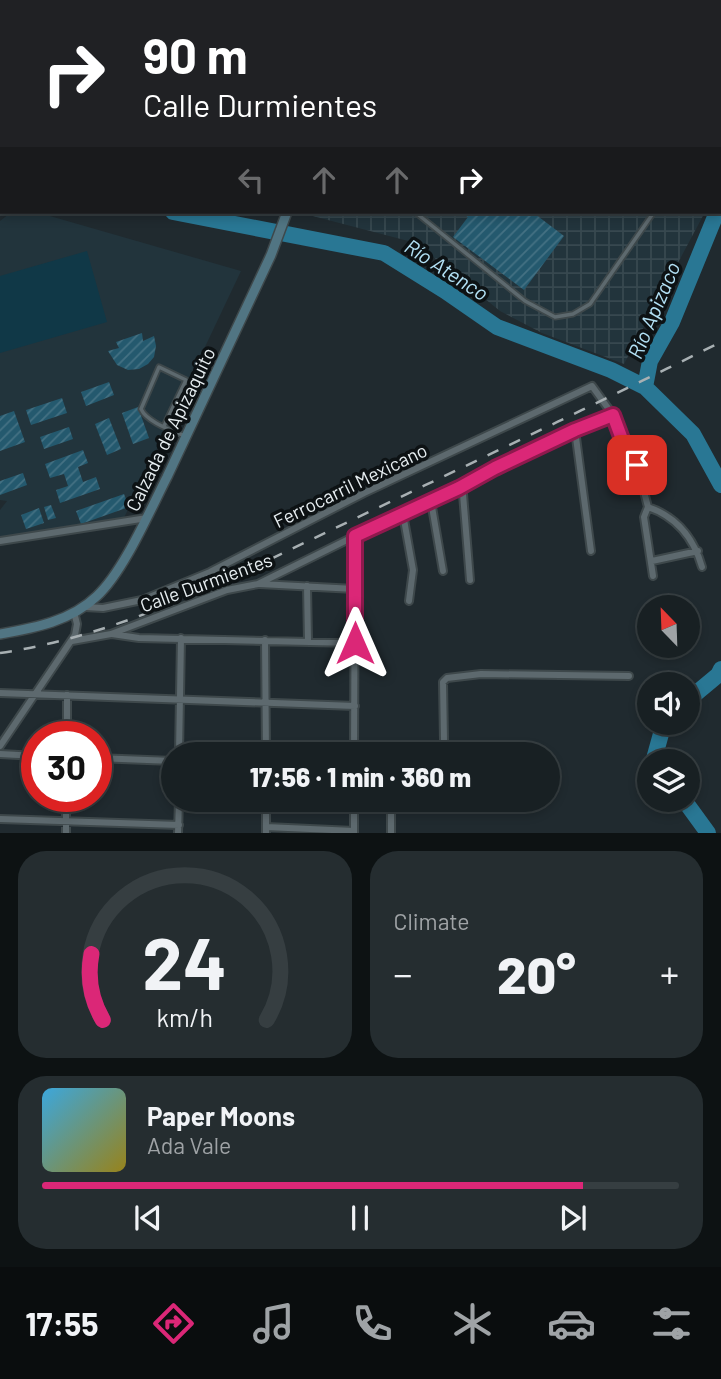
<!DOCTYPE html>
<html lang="en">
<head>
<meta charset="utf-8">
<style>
  body { margin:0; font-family:Barlow,sans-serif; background:#252d30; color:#f1f3f6; height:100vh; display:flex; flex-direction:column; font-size:26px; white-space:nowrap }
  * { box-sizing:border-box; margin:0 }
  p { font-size:23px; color:#9fa3a6 }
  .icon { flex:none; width:38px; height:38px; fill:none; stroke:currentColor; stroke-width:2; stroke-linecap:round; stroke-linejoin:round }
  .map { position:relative; height:833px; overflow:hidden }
  .side { display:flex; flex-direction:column; gap:18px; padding:18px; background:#0d1213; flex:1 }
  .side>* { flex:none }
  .guide { position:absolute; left:0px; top:0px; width:721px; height:214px; box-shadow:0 4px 10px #0003,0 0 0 2px #363e41; background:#202124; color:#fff; overflow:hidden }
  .needle { width:46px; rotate:337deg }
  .buttons { position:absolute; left:637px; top:595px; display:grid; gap:14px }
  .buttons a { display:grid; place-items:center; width:63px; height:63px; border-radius:50%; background:#182023; box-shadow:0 4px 10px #0003,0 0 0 2px #363e41; font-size:35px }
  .speed { position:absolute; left:21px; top:721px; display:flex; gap:14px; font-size:35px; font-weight:700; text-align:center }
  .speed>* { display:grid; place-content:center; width:91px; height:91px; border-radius:50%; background:#182023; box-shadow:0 4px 10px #0003,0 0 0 2px #363e41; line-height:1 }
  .speed .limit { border:10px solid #d22; background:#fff; color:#111 }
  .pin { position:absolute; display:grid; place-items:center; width:60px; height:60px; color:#fff; margin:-30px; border-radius:14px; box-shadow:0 4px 10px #0006 }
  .me { position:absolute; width:77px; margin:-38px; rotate:0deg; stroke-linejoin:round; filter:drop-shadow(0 0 5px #0008) }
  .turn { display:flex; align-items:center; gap:24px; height:147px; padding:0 28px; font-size:32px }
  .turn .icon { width:91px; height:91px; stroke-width:2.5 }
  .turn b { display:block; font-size:49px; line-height:60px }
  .lanes { display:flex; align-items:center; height:66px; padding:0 28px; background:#0003; justify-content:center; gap:35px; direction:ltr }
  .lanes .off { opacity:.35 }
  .big { font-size:52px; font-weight:800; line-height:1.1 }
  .side .card { flex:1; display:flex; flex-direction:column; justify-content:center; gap:10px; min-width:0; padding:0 24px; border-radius:28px; background:#252d30 }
  .side .dial { align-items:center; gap:0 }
  .dial svg { height:182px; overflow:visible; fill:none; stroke:#363e41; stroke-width:7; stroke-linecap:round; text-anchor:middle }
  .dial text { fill:#f1f3f6; stroke:none }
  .song { display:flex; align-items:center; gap:21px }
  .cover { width:84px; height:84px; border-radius:10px; background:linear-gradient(135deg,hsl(200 70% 55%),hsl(50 70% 35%)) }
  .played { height:7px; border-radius:4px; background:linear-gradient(90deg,#db2777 85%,#363e41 85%) }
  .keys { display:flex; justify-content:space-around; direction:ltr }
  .heat { display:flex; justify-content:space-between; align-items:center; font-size:38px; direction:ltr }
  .side .tiles { flex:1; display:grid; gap:18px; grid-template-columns:1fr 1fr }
  .card:last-child { grid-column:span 2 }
  .trip { position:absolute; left:161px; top:742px; width:399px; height:70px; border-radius:35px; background:#182023; box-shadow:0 4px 10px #0003,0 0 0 2px #363e41; font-weight:800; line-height:70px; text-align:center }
  .dock { display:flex; height:112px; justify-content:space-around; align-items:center; background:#0a0d0e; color:#9fa3a6 }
  .dock .icon { width:49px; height:49px }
  .dock .selected { color:#db2777 }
  .dock b { font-size:32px; color:#f1f3f6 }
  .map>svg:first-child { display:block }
  .built { fill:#22343c }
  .industrial { fill:url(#industrial-grid) }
  .park { fill:#103847 }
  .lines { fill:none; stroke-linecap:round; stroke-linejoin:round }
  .river { stroke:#297794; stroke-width:16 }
  .building { fill:url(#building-hatch) }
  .lane-casing { stroke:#3e484b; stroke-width:7 }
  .street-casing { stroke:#3e484b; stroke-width:10 }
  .secondary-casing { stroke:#3e484b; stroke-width:12 }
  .lane { stroke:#5d696e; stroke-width:3.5 }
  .street { stroke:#5d696e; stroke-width:6 }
  .secondary { stroke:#517583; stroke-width:9 }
  .rail { stroke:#a8b0b3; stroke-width:2.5; stroke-dasharray:12 12; stroke-linecap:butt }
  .route-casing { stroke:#8e194d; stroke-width:18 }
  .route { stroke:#db2777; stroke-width:12 }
  .labels { text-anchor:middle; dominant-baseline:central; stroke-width:7; stroke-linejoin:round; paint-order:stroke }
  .street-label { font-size:19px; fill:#e7eef1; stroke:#0d1214 }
  .water-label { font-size:21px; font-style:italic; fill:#b3e1f5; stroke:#0d1214 }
</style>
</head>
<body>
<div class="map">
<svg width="721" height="833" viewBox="0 0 721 833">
  <defs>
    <pattern id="industrial-grid" width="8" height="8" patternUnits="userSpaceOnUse" patternTransform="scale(1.75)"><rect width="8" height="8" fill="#22343c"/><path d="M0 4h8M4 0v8" fill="none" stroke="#37484f"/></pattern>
    <pattern id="building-hatch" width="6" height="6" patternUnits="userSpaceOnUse" patternTransform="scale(1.75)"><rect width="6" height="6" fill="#24596e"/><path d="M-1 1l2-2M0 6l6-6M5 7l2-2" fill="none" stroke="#447183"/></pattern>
  </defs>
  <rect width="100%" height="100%" fill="#202a2f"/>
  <path class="built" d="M36 212 241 271 123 520 0 537V510L7 501 0 500V221L9 214Z"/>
  <path class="industrial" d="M489 0H721L719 184V2H487Z
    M306 212H705L624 364 542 333 500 311 416 243 305 214Z"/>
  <path class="park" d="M87 251 107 322 0 353V276Z"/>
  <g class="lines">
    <path class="river" d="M0 195H2
      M173 212 384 253 445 291 497 327 611 370 645 387 693 434 721 485
      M645 387 650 361 672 322 717 212
      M688 700 718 675 721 669
      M656 761 654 759 664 723
      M684 800 708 833"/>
  </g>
  <path class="building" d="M460 212H537L535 214 564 236 524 290 453 237 468 217Z
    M142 333 143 341 154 336 156 346 154 357 148 364 139 369 128 370 117 365 108 351 119 348 116 342Z
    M109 382 114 395 86 406 81 392Z
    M62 398 67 413 31 425 26 410Z
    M138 407 149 438 133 444 122 413Z
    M14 411 25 442 0 451V416Z
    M109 418 121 449 107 455 95 424Z
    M69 427 73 439 44 449 40 437Z
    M83 450 88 463 78 467 83 482 96 477 100 489 60 503 56 490 68 486 64 474 50 478 45 464Z
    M23 473 27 485 0 495V481Z
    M124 494 129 507 81 524 76 511Z
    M51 505 56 518 48 520 44 507Z
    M39 508 44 523 26 529 21 515Z"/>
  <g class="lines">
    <g class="lane-casing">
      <path id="lane" d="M415 212 525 301 555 317 573 314 590 304 654 212
        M164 426 186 380 159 367 141 409C147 422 171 430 185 436"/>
    </g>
    <g class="street-casing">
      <path id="street" d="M104 0 111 2
        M301 0 305 2
        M356 0V2
        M12 2V0
        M136 2V0
        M0 47 2 40
        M575 430 591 551
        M459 489 463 494 470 580
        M431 501 443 571
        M648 507C677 517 694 539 702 567
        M403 514 413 570 409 601
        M0 541 147 518
        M652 561 698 551
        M260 584 355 589
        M307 586 308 641
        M85 607 103 608 142 600 210 572 364 493 592 386 613 415 623 442 637 465 648 507 644 517 653 576
        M112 634 139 638 355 643
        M265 640 266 754
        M72 641 111 634 227 590 258 584 355 536 459 489 495 468 613 415
        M0 693 355 706
        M67 737V695
        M0 746 75 635 77 624 74 612
        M0 754 37 756
        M179 754 181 638
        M354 754 355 536
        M406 754 440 747 444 741 443 682 447 678 481 674 629 676
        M96 758 173 761
        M354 800V833
        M391 800V833
        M0 819 179 825
        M266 827 354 831
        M66 833V796
        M178 833 179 800
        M266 833V800"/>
    </g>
    <g class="secondary-casing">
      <path id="secondary" d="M471 2 472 0
        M0 634C35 628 71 621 97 596 124 571 150 510 167 477 202 403 237 329 271 255L287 212"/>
    </g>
    <use href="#lane" class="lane"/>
    <use href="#street" class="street"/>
    <use href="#secondary" class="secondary"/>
    <path class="rail" d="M0 653C124 635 238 574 350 521 474 462 598 403 721 342"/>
  </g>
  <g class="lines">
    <g class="route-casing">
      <path id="route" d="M355 643V536L459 488 495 468 575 430 613 415 623 442 637 465"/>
    </g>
    <use href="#route" class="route"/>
  </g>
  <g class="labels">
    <g class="street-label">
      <text transform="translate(170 429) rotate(-64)">Calzada de Apizaquito</text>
      <text transform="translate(350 485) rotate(-26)">Ferrocarril Mexicano</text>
      <text transform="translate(206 582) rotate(-20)">Calle Durmientes</text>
    </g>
    <g class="water-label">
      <text transform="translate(447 269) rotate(33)">Río Atenco</text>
      <text transform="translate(653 310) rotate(-67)">Río Apizaco</text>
    </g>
  </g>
</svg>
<div class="buttons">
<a><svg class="needle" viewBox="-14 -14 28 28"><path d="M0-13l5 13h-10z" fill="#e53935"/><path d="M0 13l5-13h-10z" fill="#9fa3a6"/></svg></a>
<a><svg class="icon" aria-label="sound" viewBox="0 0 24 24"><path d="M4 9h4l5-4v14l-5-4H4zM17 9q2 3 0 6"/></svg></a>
<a><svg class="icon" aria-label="layers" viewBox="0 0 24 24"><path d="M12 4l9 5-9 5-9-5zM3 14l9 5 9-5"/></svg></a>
</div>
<div class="speed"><div class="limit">30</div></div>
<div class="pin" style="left:637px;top:465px;background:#d93025"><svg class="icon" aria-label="arrive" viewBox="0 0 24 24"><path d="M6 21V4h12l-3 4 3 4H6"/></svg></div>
<svg class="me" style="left:355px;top:643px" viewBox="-20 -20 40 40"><path d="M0-17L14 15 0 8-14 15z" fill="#db2777" stroke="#fff" stroke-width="4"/></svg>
<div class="trip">17:56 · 1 min · 360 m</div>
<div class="guide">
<div class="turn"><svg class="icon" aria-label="right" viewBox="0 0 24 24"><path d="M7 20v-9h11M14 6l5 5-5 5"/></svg><div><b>90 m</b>Calle Durmientes</div></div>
<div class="lanes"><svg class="icon off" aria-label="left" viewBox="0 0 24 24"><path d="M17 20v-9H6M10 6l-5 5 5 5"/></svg><svg class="icon off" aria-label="ahead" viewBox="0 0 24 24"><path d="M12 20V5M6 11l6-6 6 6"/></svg><svg class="icon off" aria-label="ahead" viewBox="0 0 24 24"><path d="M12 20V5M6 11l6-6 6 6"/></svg><svg class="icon" aria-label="right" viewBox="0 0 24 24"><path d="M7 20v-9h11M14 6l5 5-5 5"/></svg></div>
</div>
</div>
<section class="side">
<div class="tiles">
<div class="card dial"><svg viewBox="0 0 100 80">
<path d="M14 69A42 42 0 1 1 86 69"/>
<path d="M14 69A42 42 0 0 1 9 40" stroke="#db2777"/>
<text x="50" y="56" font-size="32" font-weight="700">24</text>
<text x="50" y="72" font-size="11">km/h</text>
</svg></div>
<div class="card"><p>Climate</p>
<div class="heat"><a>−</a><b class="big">20°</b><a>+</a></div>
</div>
<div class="card">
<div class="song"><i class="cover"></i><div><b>Paper Moons</b><p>Ada Vale</p></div></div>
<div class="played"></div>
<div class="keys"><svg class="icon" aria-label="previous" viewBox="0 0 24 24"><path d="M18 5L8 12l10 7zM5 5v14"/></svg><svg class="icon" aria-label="pause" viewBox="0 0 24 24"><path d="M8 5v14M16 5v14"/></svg><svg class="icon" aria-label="next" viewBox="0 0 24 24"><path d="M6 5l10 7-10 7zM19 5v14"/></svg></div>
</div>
</div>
</section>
<nav class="dock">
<b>17:55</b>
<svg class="icon selected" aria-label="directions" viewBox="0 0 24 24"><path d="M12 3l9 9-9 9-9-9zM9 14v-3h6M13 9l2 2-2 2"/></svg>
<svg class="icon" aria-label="music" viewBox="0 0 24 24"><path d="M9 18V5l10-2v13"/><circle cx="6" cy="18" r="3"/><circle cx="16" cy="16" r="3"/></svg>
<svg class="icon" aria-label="phone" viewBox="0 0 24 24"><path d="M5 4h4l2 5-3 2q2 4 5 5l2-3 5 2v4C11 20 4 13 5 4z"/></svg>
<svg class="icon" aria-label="climate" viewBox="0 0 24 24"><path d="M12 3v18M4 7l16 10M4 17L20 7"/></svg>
<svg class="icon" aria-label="car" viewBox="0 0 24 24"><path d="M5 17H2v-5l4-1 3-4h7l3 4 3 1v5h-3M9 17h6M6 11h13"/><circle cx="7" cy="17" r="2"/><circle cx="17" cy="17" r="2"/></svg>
<svg class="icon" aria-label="filters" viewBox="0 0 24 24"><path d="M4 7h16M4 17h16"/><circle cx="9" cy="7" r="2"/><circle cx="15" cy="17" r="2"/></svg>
</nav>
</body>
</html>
